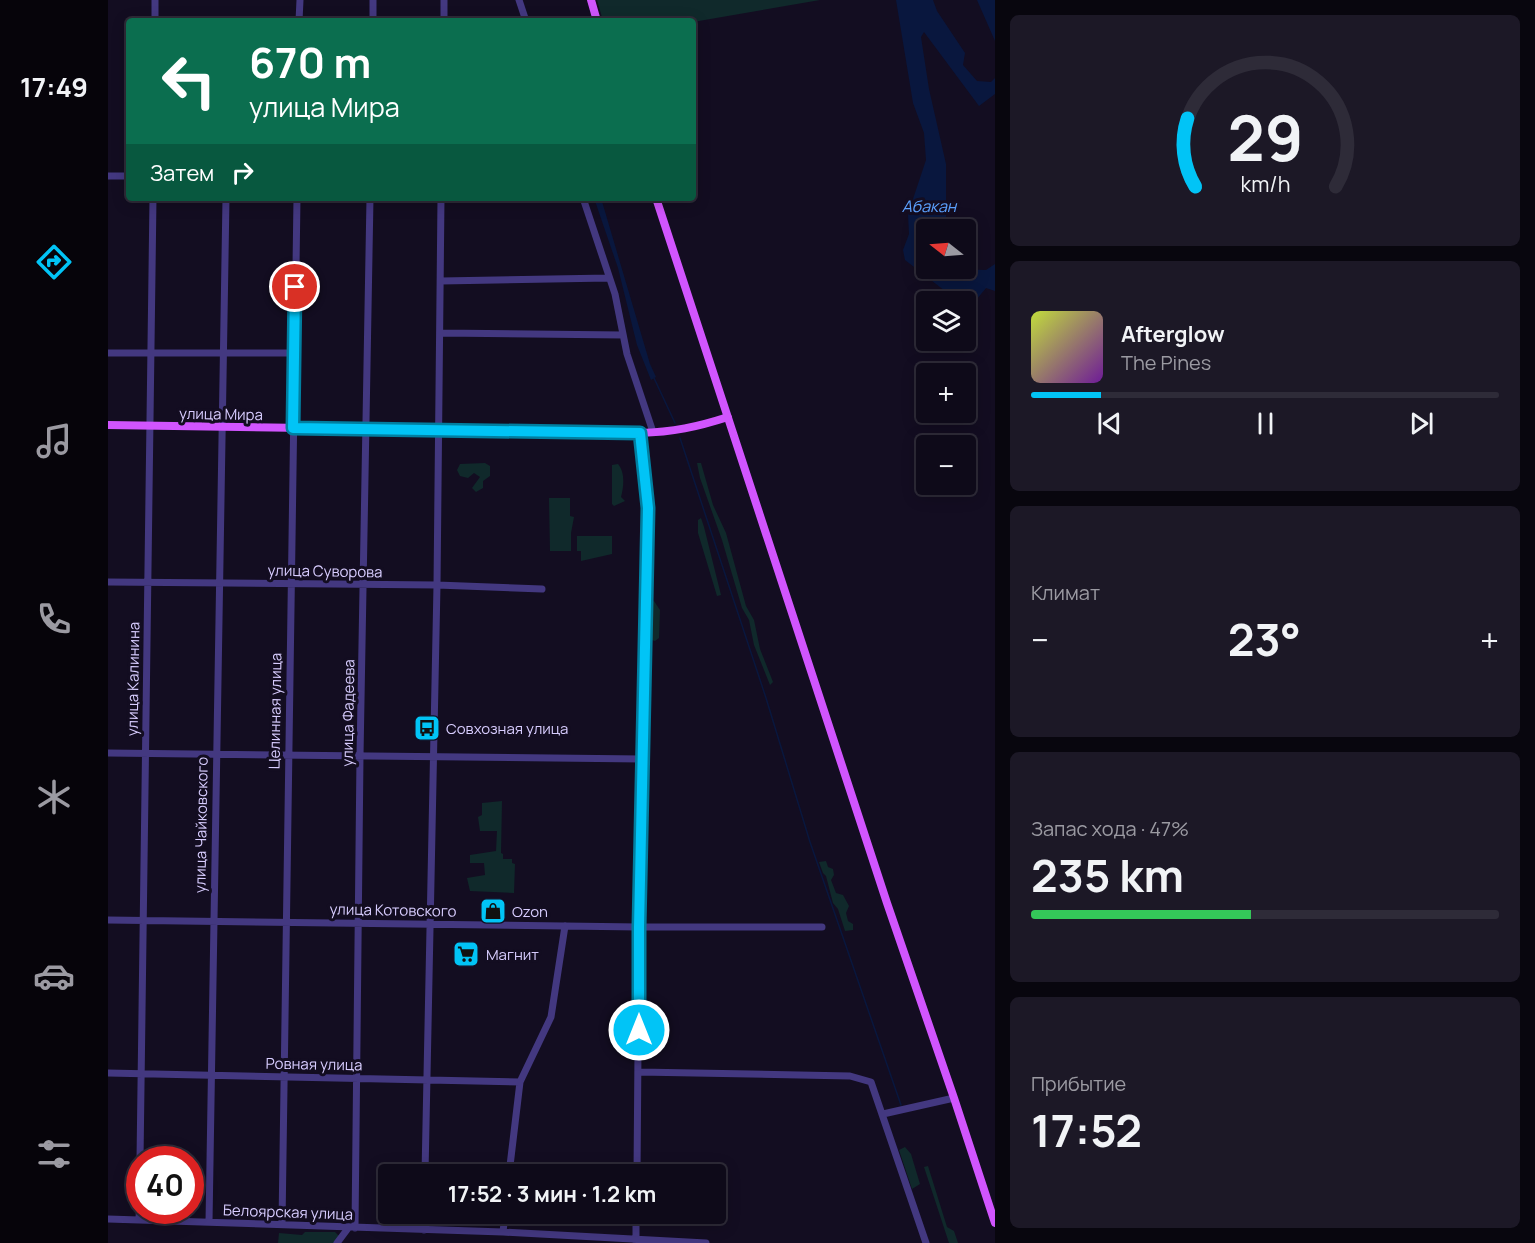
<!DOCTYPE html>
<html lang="ru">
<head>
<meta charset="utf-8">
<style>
  body { margin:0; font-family:Manrope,sans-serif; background:#1c1826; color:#f1f3f6; height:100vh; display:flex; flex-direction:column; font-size:22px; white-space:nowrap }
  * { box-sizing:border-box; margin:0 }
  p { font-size:20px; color:#9b9aa2 }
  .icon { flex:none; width:33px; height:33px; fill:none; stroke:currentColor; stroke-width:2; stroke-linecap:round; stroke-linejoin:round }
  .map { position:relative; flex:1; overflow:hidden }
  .details { display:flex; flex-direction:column; gap:15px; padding:15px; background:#08060e; width:540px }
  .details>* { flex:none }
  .top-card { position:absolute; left:18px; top:18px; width:570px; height:183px; border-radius:6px; box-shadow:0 3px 15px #0003,0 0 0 2px #2e2b38; background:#0b6e4f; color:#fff; overflow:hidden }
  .needle { width:39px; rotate:287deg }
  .buttons { position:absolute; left:808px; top:219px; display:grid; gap:12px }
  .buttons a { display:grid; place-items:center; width:60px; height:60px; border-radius:6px; background:#0e0a19; box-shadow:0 3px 15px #0003,0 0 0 2px #2e2b38; font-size:30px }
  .speed { position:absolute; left:18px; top:1146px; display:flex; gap:12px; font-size:30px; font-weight:700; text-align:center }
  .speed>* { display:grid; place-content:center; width:78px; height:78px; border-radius:50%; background:#0e0a19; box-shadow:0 3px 15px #0003,0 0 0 2px #2e2b38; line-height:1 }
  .speed .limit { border:9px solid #d22; background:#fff; color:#111 }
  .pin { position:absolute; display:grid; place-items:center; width:51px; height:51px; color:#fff; margin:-26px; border:3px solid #fff; border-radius:50%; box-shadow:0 2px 6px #0007 }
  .me { position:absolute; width:66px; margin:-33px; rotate:0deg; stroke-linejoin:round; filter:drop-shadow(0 0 4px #0008) }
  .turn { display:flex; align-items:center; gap:21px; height:126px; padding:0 24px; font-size:27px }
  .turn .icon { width:78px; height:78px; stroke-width:2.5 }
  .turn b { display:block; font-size:42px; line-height:51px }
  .then { display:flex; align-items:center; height:57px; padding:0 24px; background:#0003; gap:12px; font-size:22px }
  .big { font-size:45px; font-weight:700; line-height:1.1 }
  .details .widget { flex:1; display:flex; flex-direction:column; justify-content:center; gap:9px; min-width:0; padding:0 21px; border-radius:9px; background:#1c1826 }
  .details .dial { align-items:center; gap:0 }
  .dial svg { height:156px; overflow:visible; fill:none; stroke:#2e2b38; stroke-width:7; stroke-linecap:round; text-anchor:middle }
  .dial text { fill:#f1f3f6; stroke:none }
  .song { display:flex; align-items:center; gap:18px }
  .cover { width:72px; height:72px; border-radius:9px; background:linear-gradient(135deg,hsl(70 70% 55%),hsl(280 70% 35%)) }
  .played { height:6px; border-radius:3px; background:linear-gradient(90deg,#01c4f6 15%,#2e2b38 15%) }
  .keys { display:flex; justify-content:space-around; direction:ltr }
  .heat { display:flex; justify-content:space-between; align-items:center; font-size:33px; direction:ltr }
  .charge { height:9px; border-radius:4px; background:linear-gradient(90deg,#34c759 47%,#2e2b38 0) }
  .trip { position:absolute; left:270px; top:1164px; width:348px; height:60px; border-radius:6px; background:#0e0a19; box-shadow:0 3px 15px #0003,0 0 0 2px #2e2b38; font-weight:700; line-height:60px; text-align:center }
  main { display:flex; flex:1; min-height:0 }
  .dock { display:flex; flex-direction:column; width:108px; justify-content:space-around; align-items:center; background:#06040a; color:#9b9aa2 }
  .dock .icon { width:42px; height:42px }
  .dock .on { color:#01c4f6 }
  .dock b { font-size:27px; color:#f1f3f6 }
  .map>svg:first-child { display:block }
  .green { fill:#10292b }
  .water { fill:#09173e }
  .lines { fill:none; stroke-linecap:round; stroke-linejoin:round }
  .stream { stroke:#09173e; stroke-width:1.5 }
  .minor { stroke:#433880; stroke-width:7 }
  .major { stroke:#d155fe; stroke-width:8 }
  .route-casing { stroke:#017fa0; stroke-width:15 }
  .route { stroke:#01c4f6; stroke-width:10 }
  .labels { text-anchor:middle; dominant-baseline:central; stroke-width:6; stroke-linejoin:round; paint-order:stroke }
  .street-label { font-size:15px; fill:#d8cdff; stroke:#130d21 }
  .poi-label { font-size:15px; fill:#d8cdff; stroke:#130d21; text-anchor:start }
  .water-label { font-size:16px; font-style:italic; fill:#5ca1fe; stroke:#130d21 }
</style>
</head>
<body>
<main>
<nav class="dock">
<b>17:49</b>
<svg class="icon on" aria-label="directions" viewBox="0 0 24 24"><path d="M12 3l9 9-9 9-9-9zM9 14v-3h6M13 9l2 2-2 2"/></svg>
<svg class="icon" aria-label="music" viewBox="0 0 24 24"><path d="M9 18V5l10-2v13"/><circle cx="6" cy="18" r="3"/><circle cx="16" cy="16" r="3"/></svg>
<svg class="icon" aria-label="phone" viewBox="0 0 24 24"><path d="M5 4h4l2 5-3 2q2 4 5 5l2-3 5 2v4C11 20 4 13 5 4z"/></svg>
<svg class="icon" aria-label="climate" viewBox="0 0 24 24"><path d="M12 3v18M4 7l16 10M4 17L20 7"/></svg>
<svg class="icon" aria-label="car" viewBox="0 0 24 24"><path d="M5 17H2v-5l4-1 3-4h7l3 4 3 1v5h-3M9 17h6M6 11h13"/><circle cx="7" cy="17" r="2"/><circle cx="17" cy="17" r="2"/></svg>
<svg class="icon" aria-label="filters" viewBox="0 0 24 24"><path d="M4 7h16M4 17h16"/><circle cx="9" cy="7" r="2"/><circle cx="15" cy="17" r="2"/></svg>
</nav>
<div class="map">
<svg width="887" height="1243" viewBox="0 0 887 1243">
  <rect width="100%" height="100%" fill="#130d21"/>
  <path class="green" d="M489 0H712L585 22 495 21Z
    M377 463 382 466V476L375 481V488L368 492 364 488 372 477 366 473 360 478 352 476 349 470 352 464Z
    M589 463H593L605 505 618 533 638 606 646 620 652 649 665 682 662 685 646 645 641 620 634 608 614 540 592 478Z
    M510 464C517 472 516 486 513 497L517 501 506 506 504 504V465Z
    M441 498H462V516L466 517 463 533V551H442Z
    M593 518 596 527 613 595 609 596 590 533V520Z
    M469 536H504V554L473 561V551H469Z
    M546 601 552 610 551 638 547 641 543 640 542 637V602Z
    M394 801 393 853 395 854V859H404V863L407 864 406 893 362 891 359 878 377 875 376 863H362V855L388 851 389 831H372L370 817 374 815V803Z
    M718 861 720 867 725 869 726 875 723 880 728 893 735 895 741 906 738 913 740 921 745 924V930L737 931 730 909 725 903 718 876 715 873 711 862Z
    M797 1147 803 1154 812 1184 804 1189 791 1150Z
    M820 1166 839 1227 846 1231 850 1243H841L816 1167Z
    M197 1232H227L232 1237 227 1243H170L171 1233 194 1235Z"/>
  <path class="water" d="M788 0H825L829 11 857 53 855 65 869 81 883 82 887 78V94L871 106 816 32 813 37 821 89 838 164V229L819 230V268L878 270 887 264V291L878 288 868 300 858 303V302L850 301 797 260 795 250 801 234 800 214 818 160 816 133 805 103Z
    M869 0H887V41Z
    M486 198H493L542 364 548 377 543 380 529 345 510 268Z"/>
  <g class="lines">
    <path class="stream" d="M546 378 567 423
      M572 438 658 698 702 842 793 1105"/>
    <path class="minor" d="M411 0 418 21
      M47 21V0
      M191 21 192 0
      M265 21V0
      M336 21V0
      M0 176H21
      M475 198 507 294 519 354 545 432
      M333 281 501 278
      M333 333 515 335
      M0 353H186
      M0 582 329 585 434 589
      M0 753 534 759
      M0 920 531 927H714
      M531 1072 742 1076 763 1082 818 1243
      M0 1073 412 1082
      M775 1114 846 1098
      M32 1160 45 198
      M317 1174 329 585 333 198
      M401 1174 412 1082 443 1017 457 926
      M529 1174 531 927 540 508 532 433
      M0 1219 395 1232 598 1243
      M31 1220 32 1189
      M101 1222 118 198
      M174 1224 189 198
      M247 1228 252 756 262 198
      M316 1230V1214
      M395 1232 397 1214
      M229 1243 241 1227
      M528 1243V1214"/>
    <path class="major" d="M483 0 489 21
      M548 198 779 903 846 1098 887 1223
      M0 425 532 433C565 432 589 427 620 417"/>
  </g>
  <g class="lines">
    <g class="route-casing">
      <path id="route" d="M187 287 185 428 532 433 540 508 531 927V1030"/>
    </g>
    <use href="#route" class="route"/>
  </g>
  <defs>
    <g id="bus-square" transform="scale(1.35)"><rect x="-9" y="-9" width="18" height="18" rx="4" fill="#01c4f6" stroke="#130d21"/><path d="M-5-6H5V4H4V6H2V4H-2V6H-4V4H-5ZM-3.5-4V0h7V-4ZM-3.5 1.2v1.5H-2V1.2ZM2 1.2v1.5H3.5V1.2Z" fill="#111"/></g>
    <g id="shop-square" transform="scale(1.35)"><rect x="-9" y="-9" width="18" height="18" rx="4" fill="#01c4f6" stroke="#130d21"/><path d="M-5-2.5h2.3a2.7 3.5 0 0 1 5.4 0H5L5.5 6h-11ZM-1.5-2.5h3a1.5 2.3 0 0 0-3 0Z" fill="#111"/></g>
    <g id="supermarket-square" transform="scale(1.35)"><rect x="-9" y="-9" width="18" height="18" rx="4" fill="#01c4f6" stroke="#130d21"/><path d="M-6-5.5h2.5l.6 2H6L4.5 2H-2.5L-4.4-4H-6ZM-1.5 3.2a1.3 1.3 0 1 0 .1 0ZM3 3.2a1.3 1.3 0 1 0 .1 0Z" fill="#111"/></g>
  </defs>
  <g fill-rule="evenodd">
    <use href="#bus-square" x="319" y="728"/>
    <use href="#shop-square" x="385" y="911"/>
    <use href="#supermarket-square" x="358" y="954"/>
  </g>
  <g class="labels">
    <g class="street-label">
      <text transform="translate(113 414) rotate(1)">улица Мира</text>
      <text transform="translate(217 571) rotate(1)">улица Суворова</text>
      <text transform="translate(25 679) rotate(-89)">улица Калинина</text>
      <text transform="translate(167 711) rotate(-89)">Целинная улица</text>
      <text transform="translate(240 713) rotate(-89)">улица Фадеева</text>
      <text transform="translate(93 825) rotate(-89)">улица Чайковского</text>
      <text transform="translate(285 910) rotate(1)">улица Котовского</text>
      <text transform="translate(206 1064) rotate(1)">Ровная улица</text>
      <text transform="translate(180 1212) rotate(2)">Белоярская улица</text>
    </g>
    <g class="poi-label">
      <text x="338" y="728">Совхозная улица</text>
      <text x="404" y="911">Ozon</text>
      <text x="378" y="954">Магнит</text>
    </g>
    <g class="water-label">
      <text x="821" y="206">Абакан</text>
    </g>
  </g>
</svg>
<div class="buttons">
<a><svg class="needle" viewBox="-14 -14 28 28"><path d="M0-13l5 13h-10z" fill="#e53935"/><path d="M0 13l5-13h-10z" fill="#9b9aa2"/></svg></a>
<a><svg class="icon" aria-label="layers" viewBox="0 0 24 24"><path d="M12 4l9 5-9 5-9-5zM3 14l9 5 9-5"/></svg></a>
<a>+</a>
<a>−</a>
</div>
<div class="speed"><div class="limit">40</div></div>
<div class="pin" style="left:187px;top:287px;background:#d93025"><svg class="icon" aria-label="arrive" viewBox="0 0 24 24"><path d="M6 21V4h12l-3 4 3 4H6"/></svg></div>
<svg class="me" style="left:531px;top:1030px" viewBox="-20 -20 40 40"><circle r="17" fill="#01c4f6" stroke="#fff" stroke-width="3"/><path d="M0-11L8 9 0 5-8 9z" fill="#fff"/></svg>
<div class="trip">17:52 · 3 мин · 1.2 km</div>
<div class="top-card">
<div class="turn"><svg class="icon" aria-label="left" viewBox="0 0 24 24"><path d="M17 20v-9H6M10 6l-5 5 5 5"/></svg><div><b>670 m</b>улица Мира</div></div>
<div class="then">Затем<svg class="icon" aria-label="right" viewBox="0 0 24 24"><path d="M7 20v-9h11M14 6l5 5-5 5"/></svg></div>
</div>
</div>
<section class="details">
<div class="widget dial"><svg viewBox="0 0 100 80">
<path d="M14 69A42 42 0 1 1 86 69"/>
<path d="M14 69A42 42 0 0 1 10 34" stroke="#01c4f6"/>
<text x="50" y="56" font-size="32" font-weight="700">29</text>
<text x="50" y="72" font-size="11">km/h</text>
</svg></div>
<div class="widget">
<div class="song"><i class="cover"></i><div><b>Afterglow</b><p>The Pines</p></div></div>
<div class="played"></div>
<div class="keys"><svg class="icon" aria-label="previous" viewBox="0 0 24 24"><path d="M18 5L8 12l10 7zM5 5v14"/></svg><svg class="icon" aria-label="pause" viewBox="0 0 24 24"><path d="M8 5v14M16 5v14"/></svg><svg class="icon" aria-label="next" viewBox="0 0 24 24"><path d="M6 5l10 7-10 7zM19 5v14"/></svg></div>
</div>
<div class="widget"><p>Климат</p>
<div class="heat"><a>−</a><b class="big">23°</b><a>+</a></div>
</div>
<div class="widget"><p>Запас хода · 47%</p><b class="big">235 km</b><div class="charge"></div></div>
<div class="widget"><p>Прибытие</p><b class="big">17:52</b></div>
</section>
</main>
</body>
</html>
